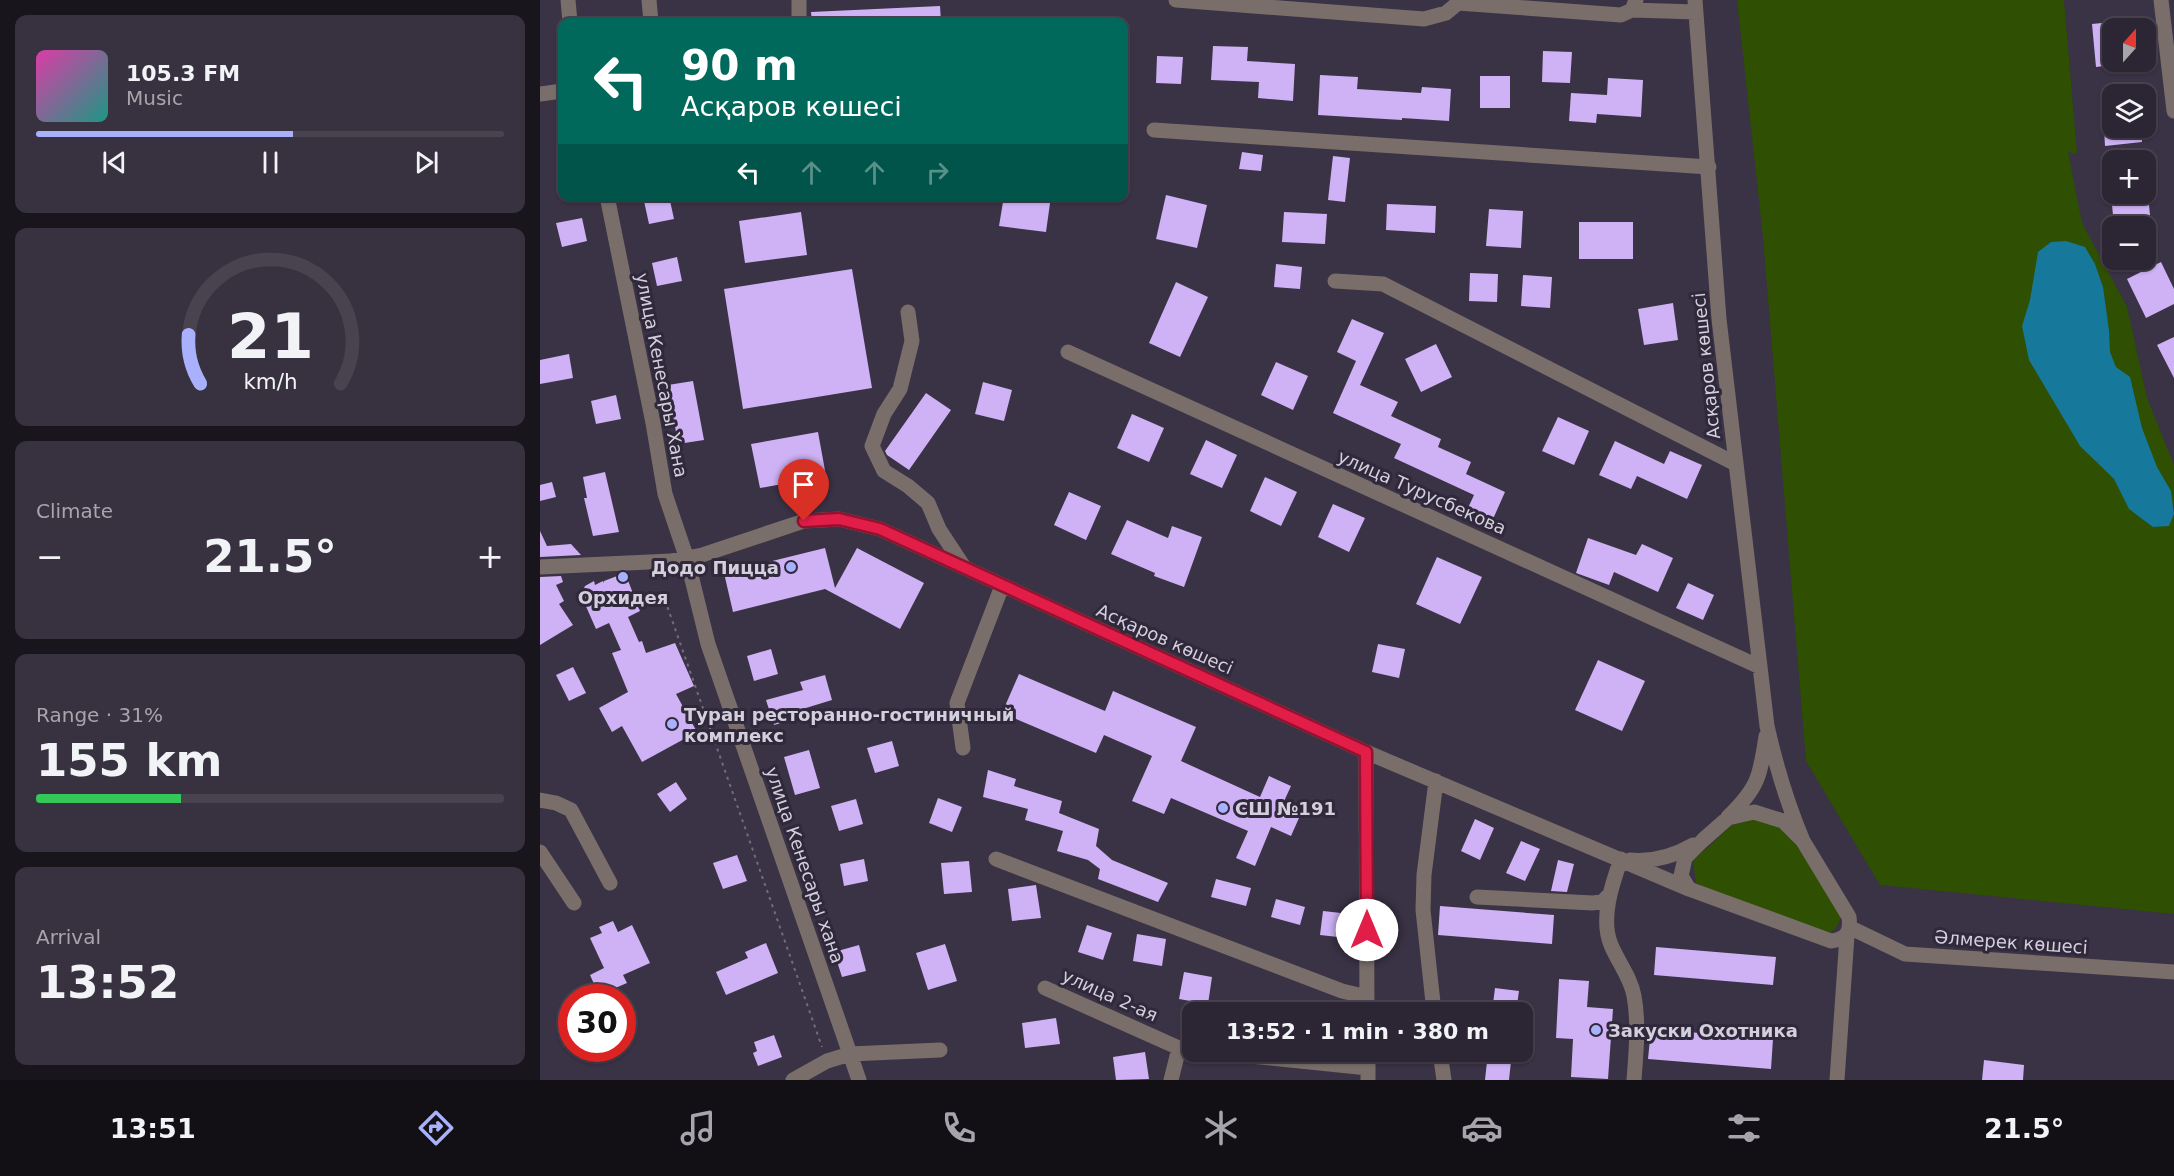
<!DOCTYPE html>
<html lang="en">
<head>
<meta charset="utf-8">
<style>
  body { margin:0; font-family:"DejaVu Sans",sans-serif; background:#383240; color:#f1f3f6; height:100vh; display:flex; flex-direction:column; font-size:22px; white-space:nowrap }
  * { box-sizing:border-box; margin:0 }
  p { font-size:20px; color:#a6a5ac }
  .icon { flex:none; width:33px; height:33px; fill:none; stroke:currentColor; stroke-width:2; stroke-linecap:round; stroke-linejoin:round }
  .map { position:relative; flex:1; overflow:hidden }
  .drawer { display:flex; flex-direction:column; gap:15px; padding:15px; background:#18151d; width:540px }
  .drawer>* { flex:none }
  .top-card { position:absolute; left:18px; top:18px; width:570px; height:183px; border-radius:12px; box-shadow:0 2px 4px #0004,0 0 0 2px #48434f; background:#00695c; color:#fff; overflow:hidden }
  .needle { width:39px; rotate:21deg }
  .fabs { position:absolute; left:1562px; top:18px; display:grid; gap:12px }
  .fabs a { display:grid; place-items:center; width:54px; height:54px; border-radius:12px; background:#2c2634; box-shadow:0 2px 4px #0004,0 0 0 2px #48434f; font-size:30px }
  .speed { position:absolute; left:18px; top:984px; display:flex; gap:12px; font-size:30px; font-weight:700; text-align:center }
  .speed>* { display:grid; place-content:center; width:78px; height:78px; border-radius:50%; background:#2c2634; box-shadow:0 2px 4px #0004,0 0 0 2px #48434f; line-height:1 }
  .speed .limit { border:9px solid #d22; background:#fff; color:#111 }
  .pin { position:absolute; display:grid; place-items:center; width:51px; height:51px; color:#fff; margin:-62px -26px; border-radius:50% 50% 50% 0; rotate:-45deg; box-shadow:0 0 6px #0007 }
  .pin .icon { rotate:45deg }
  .me { position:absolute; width:66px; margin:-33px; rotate:0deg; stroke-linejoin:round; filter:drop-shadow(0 0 4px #0008) }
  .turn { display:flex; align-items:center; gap:21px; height:126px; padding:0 24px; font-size:27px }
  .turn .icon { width:78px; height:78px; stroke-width:2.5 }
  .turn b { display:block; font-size:42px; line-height:51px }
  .lanes { display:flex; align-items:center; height:57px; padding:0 24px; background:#0003; justify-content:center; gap:30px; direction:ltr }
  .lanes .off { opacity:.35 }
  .big { font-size:45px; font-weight:800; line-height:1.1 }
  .drawer .card { flex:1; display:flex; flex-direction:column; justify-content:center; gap:9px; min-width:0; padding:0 21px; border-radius:12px; background:#383240 }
  .drawer .dial { align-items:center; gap:0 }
  .dial svg { height:156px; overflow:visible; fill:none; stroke:#48434f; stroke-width:7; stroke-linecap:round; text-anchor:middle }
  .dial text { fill:#f1f3f6; stroke:none }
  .song { display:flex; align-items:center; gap:18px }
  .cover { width:72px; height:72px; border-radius:9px; background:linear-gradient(135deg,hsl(320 70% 55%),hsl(170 70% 35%)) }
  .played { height:6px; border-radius:3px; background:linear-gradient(90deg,#a9b0fc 55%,#48434f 55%) }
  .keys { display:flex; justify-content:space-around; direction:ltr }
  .heat { display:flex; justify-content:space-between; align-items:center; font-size:33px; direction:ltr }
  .charge { height:9px; border-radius:4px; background:linear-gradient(90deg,#34c759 31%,#48434f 0) }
  .trip { position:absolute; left:642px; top:1002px; width:351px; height:60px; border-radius:12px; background:#2c2634; box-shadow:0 2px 4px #0004,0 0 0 2px #48434f; font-weight:800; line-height:60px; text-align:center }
  .dock { display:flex; height:96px; justify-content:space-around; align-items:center; background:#120f15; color:#a6a5ac }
  .dock .icon { width:42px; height:42px }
  .dock .current { color:#a9b0fc }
  .dock b { font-size:27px; color:#f1f3f6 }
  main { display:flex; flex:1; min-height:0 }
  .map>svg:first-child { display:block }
  .green { fill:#2f4f02 }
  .water { fill:#16789a }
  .building { fill:#ceb2f5 }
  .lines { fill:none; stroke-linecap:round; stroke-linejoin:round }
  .path { stroke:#736c7d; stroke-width:2; stroke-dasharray:3 4.5; stroke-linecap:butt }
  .minor { stroke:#796e69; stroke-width:15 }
  .route-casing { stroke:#92132f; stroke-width:15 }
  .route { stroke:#e11d48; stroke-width:10 }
  .poi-dot { fill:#a9b0fc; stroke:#30283b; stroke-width:2 }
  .labels { text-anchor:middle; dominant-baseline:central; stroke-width:6; stroke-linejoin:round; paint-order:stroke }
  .street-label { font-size:18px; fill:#d4cfdc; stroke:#30283b }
  .poi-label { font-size:18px; font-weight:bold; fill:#d4cfdc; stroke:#30283b; text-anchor:start }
</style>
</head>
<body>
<main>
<section class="drawer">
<div class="card">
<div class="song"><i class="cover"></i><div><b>105.3 FM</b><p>Music</p></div></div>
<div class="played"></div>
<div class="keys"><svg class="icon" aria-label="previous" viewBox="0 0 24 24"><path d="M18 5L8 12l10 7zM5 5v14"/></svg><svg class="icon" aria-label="pause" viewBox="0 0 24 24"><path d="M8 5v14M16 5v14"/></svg><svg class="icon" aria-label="next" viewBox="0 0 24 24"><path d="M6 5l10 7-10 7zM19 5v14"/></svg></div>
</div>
<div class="card dial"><svg viewBox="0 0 100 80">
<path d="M14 69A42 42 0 1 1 86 69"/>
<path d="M14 69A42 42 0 0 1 8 44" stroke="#a9b0fc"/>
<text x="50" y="56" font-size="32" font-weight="700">21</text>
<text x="50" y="72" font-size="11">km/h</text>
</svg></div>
<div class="card"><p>Climate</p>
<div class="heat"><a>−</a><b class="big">21.5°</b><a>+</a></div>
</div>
<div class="card"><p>Range · 31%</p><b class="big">155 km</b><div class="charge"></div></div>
<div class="card"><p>Arrival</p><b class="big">13:52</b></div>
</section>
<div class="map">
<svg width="1634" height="1080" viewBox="0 0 1634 1080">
  <rect width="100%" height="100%" fill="#3a3245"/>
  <path class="green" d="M1197 0H1524L1537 154 1528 152 1542 223 1587 307 1607 398 1634 465V914L1340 885 1266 761 1223 237Z
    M1216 819 1240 827 1257 846 1301 915C1298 928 1294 933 1280 935L1156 883 1153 861 1192 825Z"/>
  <path class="water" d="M1526 241 1545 247 1555 264 1563 287 1569 330 1570 352 1576 367 1590 377 1602 428 1617 467 1631 491 1634 514 1629 526 1613 527 1589 509 1574 479 1540 446 1489 360 1482 326 1490 300 1498 252 1511 242Z"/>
  <path class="building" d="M400 6 401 22H272L271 12Z
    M1572 22V65L1556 67 1552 24Z
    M673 46 708 47 707 61 755 64 753 101 718 98 719 82 671 80Z
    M1003 51 1032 52 1030 83 1002 82Z
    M617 56 643 57 641 84 616 83Z
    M780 75 818 77 817 89 881 93 882 87 911 89 909 121 862 118V120L778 115Z
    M940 76H970V108H940Z
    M1068 78 1103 80 1101 117 1057 114 1056 123 1029 121 1031 93 1067 95Z
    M1564 128H1601L1602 142 1565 146Z
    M702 152 723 155 721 171 699 169Z
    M793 156 810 158 805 202 788 200Z
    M1571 194H1608L1611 226H1574Z
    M626 195 667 205 657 248 616 239Z
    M123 196H129L134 219 109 224 104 201Z
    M464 196H511L506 232 459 226Z
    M847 204 896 206 895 233 846 230Z
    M949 209 983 211 981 248 946 246Z
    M261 212 267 255 205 263 199 221Z
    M744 212 787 214 785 244 742 242Z
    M42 218 47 241 22 247 16 223Z
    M1039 222H1093V259H1039Z
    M137 257 142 281 117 286 112 263Z
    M1621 262 1634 289V304L1606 318 1587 279Z
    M736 264 762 267 760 289 734 287Z
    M312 269 332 388 203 409 184 289Z
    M930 273 958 274 957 302 929 301Z
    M983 275 1012 277 1010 308 981 306Z
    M636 282 668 297 640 357 609 343Z
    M1133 303 1138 340 1104 345 1098 309Z
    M812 319 844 333 820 385 858 402 851 416 901 439 898 447 931 462 926 474 965 492 953 519 928 508 934 495 854 458 861 444 793 413 816 361 797 352Z
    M1634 337V378L1617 345Z
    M896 344 912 377 881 392 865 359Z
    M29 354 33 378 0 384V360Z
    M736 362 768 376 753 410 721 395Z
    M153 381 164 440 138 444 128 385Z
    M443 382 472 390 464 421 435 414Z
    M386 393 411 410 369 470 347 455 345 451Z
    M76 395 81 419 56 424 51 401Z
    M592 414 624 428 609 462 577 448Z
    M1018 417 1049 431 1034 465 1002 451Z
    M278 432 286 476 220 488 211 444Z
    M666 440 697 455 682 488 650 474Z
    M1075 441 1124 464 1130 451 1162 465 1147 499 1097 476 1091 489 1059 475Z
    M65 472 79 532 53 536 44 498H47L43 477Z
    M725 477 757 492 741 526 710 511Z
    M12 482 16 497 0 501V485Z
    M529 492 561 506 546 540 514 525Z
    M793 504 825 518 809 552 778 537Z
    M587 520 628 538 632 526 662 537 644 587 614 576 615 573 571 554Z
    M0 531 7 546 31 544 41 555 0 557Z
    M1048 538 1096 555 1102 544 1133 558 1118 592 1074 572 1069 585 1036 573Z
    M285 548 295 588 317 548 384 583 360 629 285 589 193 612 184 573Z
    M897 557 942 577 920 624 876 604Z
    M85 573 100 611 88 617 99 642 102 641 106 653 135 643 154 686 136 694 157 732 102 762 82 726 72 732 59 708 88 692 72 653 81 650 69 623 56 629 41 595 45 586 54 581 55 585 63 581 64 583V581Z
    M21 576 23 582 16 585 24 601 19 604 33 625 0 645V577Z
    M1148 583 1174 595 1163 620 1136 608Z
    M838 644 865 649 859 678 832 672Z
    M231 649 238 674 214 681 207 656Z
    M1058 660 1105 681 1082 731 1035 710Z
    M33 667 46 693 29 701 16 675Z
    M479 674 565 711 573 691 656 727 641 761 720 797 729 776 751 786 740 810 759 818 751 836 731 827 715 866 696 858 708 831 631 798 624 814 592 801 612 756 564 735 556 753 462 713Z
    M285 675 292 700 256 711 258 718 234 725 226 700 263 690 260 682Z
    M352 741 359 766 335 773 327 748Z
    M269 750 280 788 255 795 244 757Z
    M448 770 476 779 474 786 522 801 519 813 559 829 556 846 572 860 628 883 618 902 558 879 560 869 548 860 517 851 523 831 485 820 488 809 443 797Z
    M136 782 147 799 130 812 117 794Z
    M398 798 422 807 412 832 389 823Z
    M316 799 323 824 299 831 291 806Z
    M935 819 954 828 940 860 921 851Z
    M981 841 1000 849 985 881 966 873Z
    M197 855 207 881 183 889 173 863Z
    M324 859 328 881 304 886 300 864Z
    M1018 860 1034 864 1027 892 1011 891Z
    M429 861 432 892 404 894 401 863Z
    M676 879 711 888 706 906 671 897Z
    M496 885 501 918 472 921 468 889Z
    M736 899 765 907 760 925 731 917Z
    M900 906 1014 915 1012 944 898 935Z
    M783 911 810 914 807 938 780 935Z
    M73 921 78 932 92 925 110 963 83 975 87 983 59 995 50 975 64 968 50 938 62 933 59 927Z
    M547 925 572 933 563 960 538 952Z
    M597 934 626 939 622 966 593 961Z
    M226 943 238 973 186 995 176 972 208 958 205 952Z
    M405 944 417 981 388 990 376 953Z
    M319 945 326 971 302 977 294 952Z
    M1116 947 1236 957 1233 985 1114 975Z
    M644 972 672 977 668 1004 639 999Z
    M1019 979 1049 981 1047 1007 1073 1009 1068 1079 1031 1077 1033 1039 1016 1038Z
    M955 988 979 991 976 1012H952Z
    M734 1000 776 1006V1012H732Z
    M516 1018 520 1044 485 1048 482 1023Z
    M1111 1029 1233 1039 1231 1069 1108 1059Z
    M234 1035 242 1057 218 1066 213 1053 217 1051 214 1042Z
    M605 1052 609 1079 576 1080 573 1057Z
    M948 1052H972L969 1080H945Z
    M1444 1060 1484 1065 1483 1080H1442Z"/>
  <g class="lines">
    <path class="path" d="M125 600 282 1047"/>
    <path class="minor" d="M28 0 30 22
      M109 0 111 22
      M259 0V22
      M636 0 884 19 906 13 918 3
      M917 0 918 3 1081 15 1092 10 1096 0
      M1155 0 1179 319 1227 726C1236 766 1247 803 1263 841
      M1621 0 1634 111
      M1092 10 1156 12
      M0 94 22 91
      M614 130 1169 167
      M67 196 113 423 125 494 147 559 168 644 319 1080
      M795 281 843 284 1196 464
      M368 312 372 341 360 389 344 414 332 446 344 471 368 486 388 503 399 529 424 567
      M528 352 1220 667
      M0 567 131 561 162 555 264 521 299 519 340 529 826 752 1149 889
      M423 748 417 703 462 586
      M826 752 827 1012
      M0 800 16 803 31 810 70 883
      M1214 812 1243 821 1263 841 1309 917C1311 932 1307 939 1291 941L1149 889 1141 876 1145 858 1163 840 1188 818Z
      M1188 817C1218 788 1220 777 1226 736
      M0 852 34 903
      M456 859 802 991 827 997
      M1081 859C1072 884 1060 919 1071 945 1078 962 1091 978 1094 996 1099 1023 1096 1053 1094 1080
      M1090 860C1112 862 1134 856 1153 845
      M937 897 1053 903 1063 901 1069 895
      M1311 928 1365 954 1634 972
      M505 988 639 1048 652 1049
      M894 1012 883 910 884 875 896 781
      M671 1052 828 1068
      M828 1052V1080
      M900 1052 904 1080
      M253 1080 287 1061 310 1054 400 1050
      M631 1080 639 1048
      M1297 1080 1307 936"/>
  </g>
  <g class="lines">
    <g class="route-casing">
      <path id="route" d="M264 521 299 519 340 529 826 752 827 930"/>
    </g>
    <use href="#route" class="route"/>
  </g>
  <g class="poi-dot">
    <circle cx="251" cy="567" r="6"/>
    <circle cx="83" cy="577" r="6"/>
    <circle cx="132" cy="724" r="6"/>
    <circle cx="683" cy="808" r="6"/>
    <circle cx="1056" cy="1030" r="6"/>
  </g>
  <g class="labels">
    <g class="street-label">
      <text transform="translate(1166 366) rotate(-96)">Асқаров көшесі</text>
      <text transform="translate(122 375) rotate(79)">улица Кенесары Хана</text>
      <text transform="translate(882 492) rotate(24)">улица Турусбекова</text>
      <text transform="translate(625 639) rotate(24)">Асқаров көшесі</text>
      <text transform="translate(265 865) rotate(71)">улица Кенесары хана</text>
      <text transform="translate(1471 942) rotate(4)">Әлмерек көшесі</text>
      <text transform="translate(570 995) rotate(24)">улица 2-ая</text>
    </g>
    <g class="poi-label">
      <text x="239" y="567" text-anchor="end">Додо Пицца</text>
      <text x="83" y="597" text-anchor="middle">Орхидея</text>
      <text x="144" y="714">Туран ресторанно-гостиничный<tspan x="144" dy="21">комплекс</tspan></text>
      <text x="695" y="808">СШ №191</text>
      <text x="1068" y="1030">Закуски Охотника</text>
    </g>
  </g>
</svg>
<div class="fabs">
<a><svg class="needle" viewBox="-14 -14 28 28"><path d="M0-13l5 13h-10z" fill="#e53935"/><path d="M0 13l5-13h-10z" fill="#a6a5ac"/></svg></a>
<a><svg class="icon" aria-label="layers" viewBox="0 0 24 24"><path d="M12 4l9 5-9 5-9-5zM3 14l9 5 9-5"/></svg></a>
<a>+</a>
<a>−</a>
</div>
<div class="speed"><div class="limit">30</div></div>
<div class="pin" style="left:264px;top:521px;background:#d93025"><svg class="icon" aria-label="arrive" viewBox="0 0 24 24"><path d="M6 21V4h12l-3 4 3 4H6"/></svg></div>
<svg class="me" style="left:827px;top:930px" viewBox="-20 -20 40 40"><circle r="19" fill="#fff"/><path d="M0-13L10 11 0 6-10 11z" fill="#e11d48"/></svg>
<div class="trip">13:52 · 1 min · 380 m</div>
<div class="top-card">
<div class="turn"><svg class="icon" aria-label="left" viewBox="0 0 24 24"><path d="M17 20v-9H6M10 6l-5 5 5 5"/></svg><div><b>90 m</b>Асқаров көшесі</div></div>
<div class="lanes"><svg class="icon" aria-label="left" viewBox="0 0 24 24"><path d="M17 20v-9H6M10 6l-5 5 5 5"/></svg><svg class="icon off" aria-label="ahead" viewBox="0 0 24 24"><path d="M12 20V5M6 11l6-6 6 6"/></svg><svg class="icon off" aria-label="ahead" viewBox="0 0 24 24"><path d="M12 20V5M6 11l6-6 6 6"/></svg><svg class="icon off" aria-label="right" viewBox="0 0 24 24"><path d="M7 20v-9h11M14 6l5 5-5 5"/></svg></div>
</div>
</div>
</main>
<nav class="dock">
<b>13:51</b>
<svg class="icon current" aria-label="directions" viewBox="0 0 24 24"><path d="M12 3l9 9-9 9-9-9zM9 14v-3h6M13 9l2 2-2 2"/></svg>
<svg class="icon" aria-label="music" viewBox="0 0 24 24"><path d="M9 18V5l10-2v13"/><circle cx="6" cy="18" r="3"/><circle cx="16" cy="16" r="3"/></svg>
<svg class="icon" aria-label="phone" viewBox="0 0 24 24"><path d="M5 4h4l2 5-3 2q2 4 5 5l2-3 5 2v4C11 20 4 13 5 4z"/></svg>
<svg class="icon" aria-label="climate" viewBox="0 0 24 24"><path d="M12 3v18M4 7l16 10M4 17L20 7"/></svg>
<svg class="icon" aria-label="car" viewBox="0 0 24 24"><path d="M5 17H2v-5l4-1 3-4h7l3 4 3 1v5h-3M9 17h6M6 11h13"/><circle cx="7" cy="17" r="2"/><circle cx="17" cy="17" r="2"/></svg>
<svg class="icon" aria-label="filters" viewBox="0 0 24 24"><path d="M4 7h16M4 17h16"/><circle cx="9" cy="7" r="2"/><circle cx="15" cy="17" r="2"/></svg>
<b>21.5°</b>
</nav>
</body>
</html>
